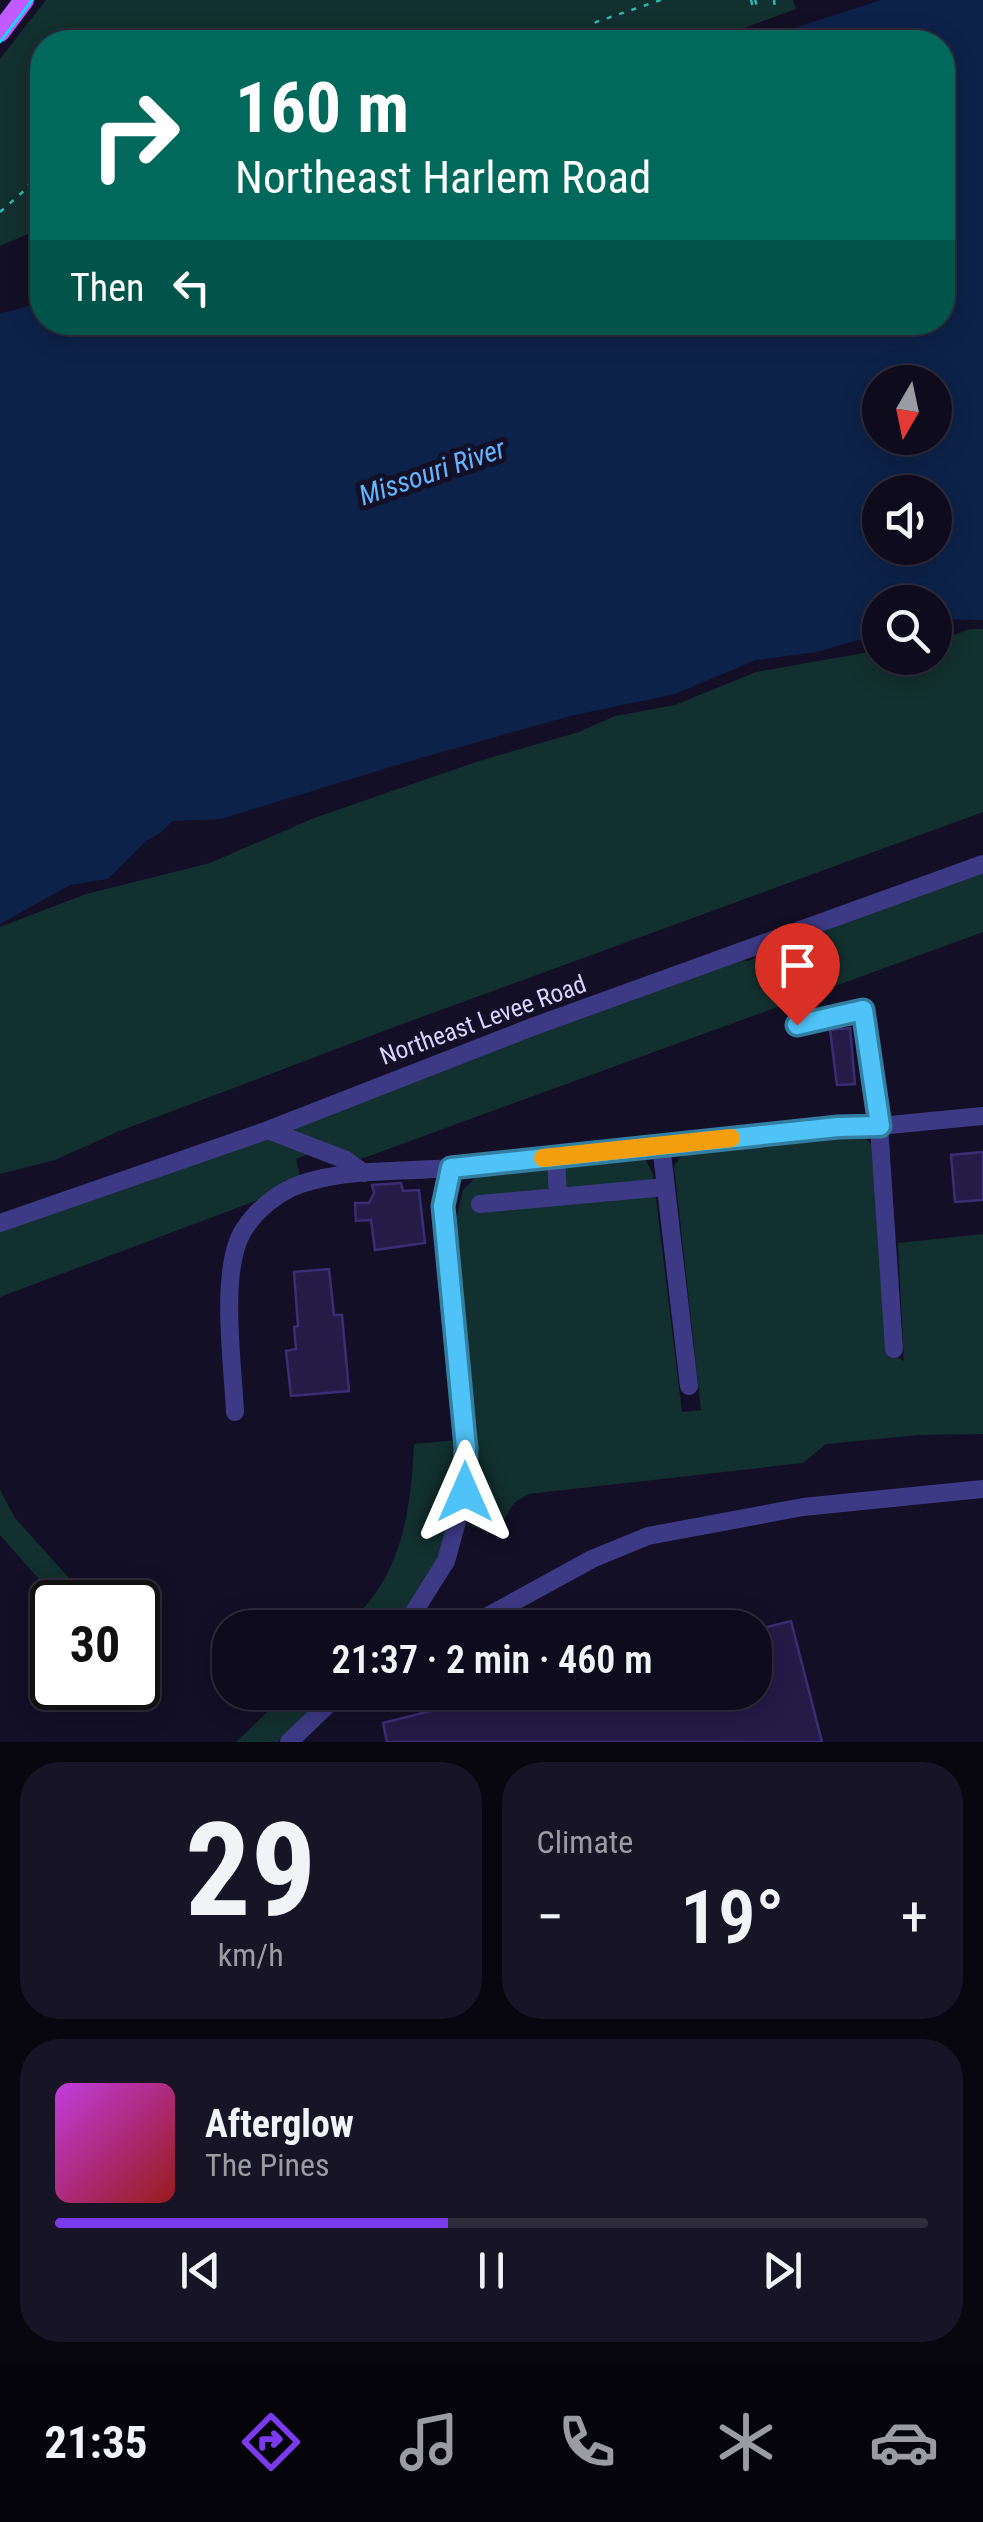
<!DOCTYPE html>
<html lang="en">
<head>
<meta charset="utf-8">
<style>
  body { margin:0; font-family:"Roboto Condensed",sans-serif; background:#171425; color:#f1f3f6; height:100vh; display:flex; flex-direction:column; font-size:38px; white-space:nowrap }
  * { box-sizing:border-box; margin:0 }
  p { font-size:32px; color:#9b9ba3 }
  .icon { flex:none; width:55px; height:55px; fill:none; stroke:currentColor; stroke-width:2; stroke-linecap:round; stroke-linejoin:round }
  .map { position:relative; height:1742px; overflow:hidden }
  .panel { display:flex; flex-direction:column; gap:20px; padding:20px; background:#08060f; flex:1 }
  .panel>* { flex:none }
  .top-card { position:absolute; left:30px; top:30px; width:925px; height:305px; border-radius:40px; box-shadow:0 5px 25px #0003,0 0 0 2px #2e2b3b; background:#00695c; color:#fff; overflow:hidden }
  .needle { width:65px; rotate:189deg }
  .buttons { position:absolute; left:862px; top:365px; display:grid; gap:20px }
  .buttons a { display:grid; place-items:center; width:90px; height:90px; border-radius:50%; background:#0e0b1c; box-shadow:0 5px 25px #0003,0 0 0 2px #2e2b3b; font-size:50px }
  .speed { position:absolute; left:30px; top:1580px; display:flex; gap:20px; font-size:50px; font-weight:700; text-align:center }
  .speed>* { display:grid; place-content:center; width:130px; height:130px; border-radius:50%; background:#0e0b1c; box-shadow:0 5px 25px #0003,0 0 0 2px #2e2b3b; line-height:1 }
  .speed .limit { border:5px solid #111; border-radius:15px; background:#fff; color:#111 }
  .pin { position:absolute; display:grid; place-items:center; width:85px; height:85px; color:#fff; margin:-102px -42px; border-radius:50% 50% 50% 0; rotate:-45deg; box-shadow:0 0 10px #0007 }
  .pin .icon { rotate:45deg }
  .me { position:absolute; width:110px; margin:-55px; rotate:0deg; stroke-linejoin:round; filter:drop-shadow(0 0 8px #0008) }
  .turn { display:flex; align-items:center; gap:35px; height:210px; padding:0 40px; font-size:45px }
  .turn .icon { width:130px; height:130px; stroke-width:2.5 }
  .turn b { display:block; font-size:70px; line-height:85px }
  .then { display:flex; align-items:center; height:95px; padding:0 40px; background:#0003; gap:20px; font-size:38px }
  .big { font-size:75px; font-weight:600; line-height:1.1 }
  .panel .tile { flex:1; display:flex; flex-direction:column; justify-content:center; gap:15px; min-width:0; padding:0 35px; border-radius:40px; background:#171425 }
  .panel .dial { align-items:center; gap:0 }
  .dial b { font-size:130px; line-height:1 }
  .song { display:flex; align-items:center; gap:30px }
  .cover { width:120px; height:120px; border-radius:15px; background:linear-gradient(135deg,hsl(290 70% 55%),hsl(0 70% 35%)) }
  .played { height:10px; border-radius:5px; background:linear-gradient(90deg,#7c3aed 45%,#2e2b3b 45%) }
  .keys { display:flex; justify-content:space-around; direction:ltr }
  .heat { display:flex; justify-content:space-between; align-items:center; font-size:55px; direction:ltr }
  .panel .tiles { flex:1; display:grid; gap:20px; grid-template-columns:1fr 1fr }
  .tile:last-child { grid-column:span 2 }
  .trip { position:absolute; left:212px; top:1610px; width:560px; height:100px; border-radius:40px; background:#0e0b1c; box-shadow:0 5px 25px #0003,0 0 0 2px #2e2b3b; font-weight:600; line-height:100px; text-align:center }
  .tab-bar { display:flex; height:160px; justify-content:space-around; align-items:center; background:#06040b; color:#9b9ba3 }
  .tab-bar .icon { width:70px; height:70px }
  .tab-bar .on { color:#7c3aed }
  .tab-bar b { font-size:45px; color:#f1f3f6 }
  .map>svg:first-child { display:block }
  .green { fill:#12302f }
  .water { fill:#0c2248; fill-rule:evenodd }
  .building { fill:#241b47; stroke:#3b2d73; stroke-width:2.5 }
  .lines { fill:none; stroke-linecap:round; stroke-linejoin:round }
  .path { stroke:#2fb8b0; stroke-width:2.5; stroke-dasharray:5 8; stroke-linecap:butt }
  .minor { stroke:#3d3a85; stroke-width:18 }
  .major { stroke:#c25bff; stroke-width:20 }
  .tram { stroke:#00e5ff; stroke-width:2.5 }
  .route-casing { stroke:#337fa1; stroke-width:25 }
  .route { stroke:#4fc3f7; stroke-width:18 }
  .slow { stroke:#f59e0b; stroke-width:18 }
  .labels { text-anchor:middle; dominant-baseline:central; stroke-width:10; stroke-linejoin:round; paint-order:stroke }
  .street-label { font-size:25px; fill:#d9d4ff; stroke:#130f26 }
  .water-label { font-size:28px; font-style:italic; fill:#62b6ff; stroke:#130f26 }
</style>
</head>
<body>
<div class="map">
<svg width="983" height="1742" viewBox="0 0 983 1742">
  <rect width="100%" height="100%" fill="#130f26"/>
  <path class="green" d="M46 0H793L796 9 707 42H42V228L0 246V59Z
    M970 629H983V812L397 1026 117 1132 55 1160 0 1174V927L86 894 210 863 314 818 479 761 579 732 615 716 675 705 756 672 880 650V658H935V642Z
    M983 872V932L361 1159 292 1133 291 1125 738 960 748 961 788 946 792 941Z
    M862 1135 873 1146 887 1351 904 1361 898 1243 983 1234V1434L919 1435 826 1444 803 1463 528 1494 514 1503 495 1535 471 1526 478 1432 453 1232 463 1190 481 1172 636 1156 645 1159 653 1174 682 1412 701 1410 674 1166 682 1155Z
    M273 1137 315 1152 296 1159 301 1180 266 1197 0 1297V1230Z
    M458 1440 460 1482 449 1539 398 1627 348 1628C361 1611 377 1594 386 1576 407 1537 412 1488 414 1444Z
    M0 1490 15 1518 80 1590 83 1602H59L0 1535Z
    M287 1693H335L278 1742H236Z"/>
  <path class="water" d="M881 0H983V620L935 619V602H880V643L858 640 816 652 756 660 675 694 570 716 410 761 221 819 173 821 159 834 146 841 108 879 70 885 0 924V314L42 302V322H942V42H751ZM880 382H935V438H880ZM880 492H935V548H880Z"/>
  <path class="building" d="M850 1028 855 1084 837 1085 830 1030Z
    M983 1152V1200L955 1202 951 1155Z
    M401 1183 403 1191 419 1190 425 1243 375 1250 371 1220 356 1221 355 1203H369L374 1193 372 1185Z
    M329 1269 334 1315H342L349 1391 291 1396 286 1351 296 1349 294 1327 298 1326 294 1272Z
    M791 1621 822 1742H387L383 1723 506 1692H755V1630Z"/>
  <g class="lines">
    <path class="path" d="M751 0 753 7 757 6 755 0
      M774 0 775 9
      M138 42C159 33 180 35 202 42
      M577 42 596 22 661 0
      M0 212 26 189 42 164"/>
    <path class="minor" d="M797 1025 863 1009 879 1126 894 1349
      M268 1130 346 1160 364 1173
      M661 1145 689 1386
      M556 1157 558 1197
      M480 1204 666 1187
      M0 1223 268 1130 532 1027 983 864
      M235 1412C233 1365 219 1271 243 1231 256 1210 278 1192 301 1184 349 1168 403 1172 452 1168 581 1158 709 1140 838 1127L879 1126 983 1116
      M404 1628 446 1561 465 1493V1448L443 1206 451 1168
      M466 1628 592 1559 648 1536 803 1507 983 1489
      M289 1742 341 1692"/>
    <path class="major" d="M0 32 24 0"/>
    <path class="tram" d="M0 42 32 0"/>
  </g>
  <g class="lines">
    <g class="route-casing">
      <path id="route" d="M465 1492 466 1448 443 1206 451 1168 838 1127 880 1126 863 1010 797 1025"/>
    </g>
    <use href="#route" class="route"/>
    <path class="slow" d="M543 1158 731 1138"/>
  </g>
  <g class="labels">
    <g class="street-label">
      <text transform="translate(483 1020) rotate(-20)">Northeast Levee Road</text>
    </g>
    <g class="water-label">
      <text transform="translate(432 472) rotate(-19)">Missouri River</text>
    </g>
  </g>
</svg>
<div class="buttons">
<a><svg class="needle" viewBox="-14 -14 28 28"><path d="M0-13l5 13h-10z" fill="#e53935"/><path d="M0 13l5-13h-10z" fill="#9b9ba3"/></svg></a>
<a><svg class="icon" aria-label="sound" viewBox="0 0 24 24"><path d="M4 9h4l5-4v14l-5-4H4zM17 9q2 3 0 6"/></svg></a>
<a><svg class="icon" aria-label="search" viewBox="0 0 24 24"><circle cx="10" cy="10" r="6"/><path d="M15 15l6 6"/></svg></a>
</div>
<div class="speed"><div class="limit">30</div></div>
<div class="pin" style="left:797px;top:1025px;background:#d93025"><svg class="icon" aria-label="arrive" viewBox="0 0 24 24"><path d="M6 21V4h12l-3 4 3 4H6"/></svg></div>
<svg class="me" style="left:465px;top:1492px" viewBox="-20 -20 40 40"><path d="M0-17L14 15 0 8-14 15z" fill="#4fc3f7" stroke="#fff" stroke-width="4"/></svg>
<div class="trip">21:37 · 2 min · 460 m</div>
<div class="top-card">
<div class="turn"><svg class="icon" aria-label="right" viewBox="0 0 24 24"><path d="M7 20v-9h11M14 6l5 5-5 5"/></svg><div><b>160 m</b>Northeast Harlem Road</div></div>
<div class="then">Then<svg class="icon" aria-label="left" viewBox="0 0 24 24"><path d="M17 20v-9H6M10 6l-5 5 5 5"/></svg></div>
</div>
</div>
<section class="panel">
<div class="tiles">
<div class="tile dial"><b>29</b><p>km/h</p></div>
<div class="tile"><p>Climate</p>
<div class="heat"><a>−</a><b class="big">19°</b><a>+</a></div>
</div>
<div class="tile">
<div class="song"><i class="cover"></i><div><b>Afterglow</b><p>The Pines</p></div></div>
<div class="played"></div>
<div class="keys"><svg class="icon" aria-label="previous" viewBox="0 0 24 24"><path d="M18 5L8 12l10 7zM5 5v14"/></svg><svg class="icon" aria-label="pause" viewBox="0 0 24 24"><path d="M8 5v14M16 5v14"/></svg><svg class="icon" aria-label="next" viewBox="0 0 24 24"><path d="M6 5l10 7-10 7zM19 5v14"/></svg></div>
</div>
</div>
</section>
<nav class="tab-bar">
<b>21:35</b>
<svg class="icon on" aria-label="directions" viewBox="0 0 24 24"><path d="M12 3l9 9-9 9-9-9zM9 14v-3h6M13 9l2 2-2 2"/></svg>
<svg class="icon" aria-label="music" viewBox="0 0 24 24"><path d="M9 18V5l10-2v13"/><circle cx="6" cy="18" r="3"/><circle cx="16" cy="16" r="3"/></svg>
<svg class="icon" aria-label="phone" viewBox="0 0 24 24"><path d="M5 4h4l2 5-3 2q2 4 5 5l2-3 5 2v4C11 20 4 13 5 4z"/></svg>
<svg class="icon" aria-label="climate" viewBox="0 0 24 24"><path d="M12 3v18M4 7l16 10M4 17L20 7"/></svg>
<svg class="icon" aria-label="car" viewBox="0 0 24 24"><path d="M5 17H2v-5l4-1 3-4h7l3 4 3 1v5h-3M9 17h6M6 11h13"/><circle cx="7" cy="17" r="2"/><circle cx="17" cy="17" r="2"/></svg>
</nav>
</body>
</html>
